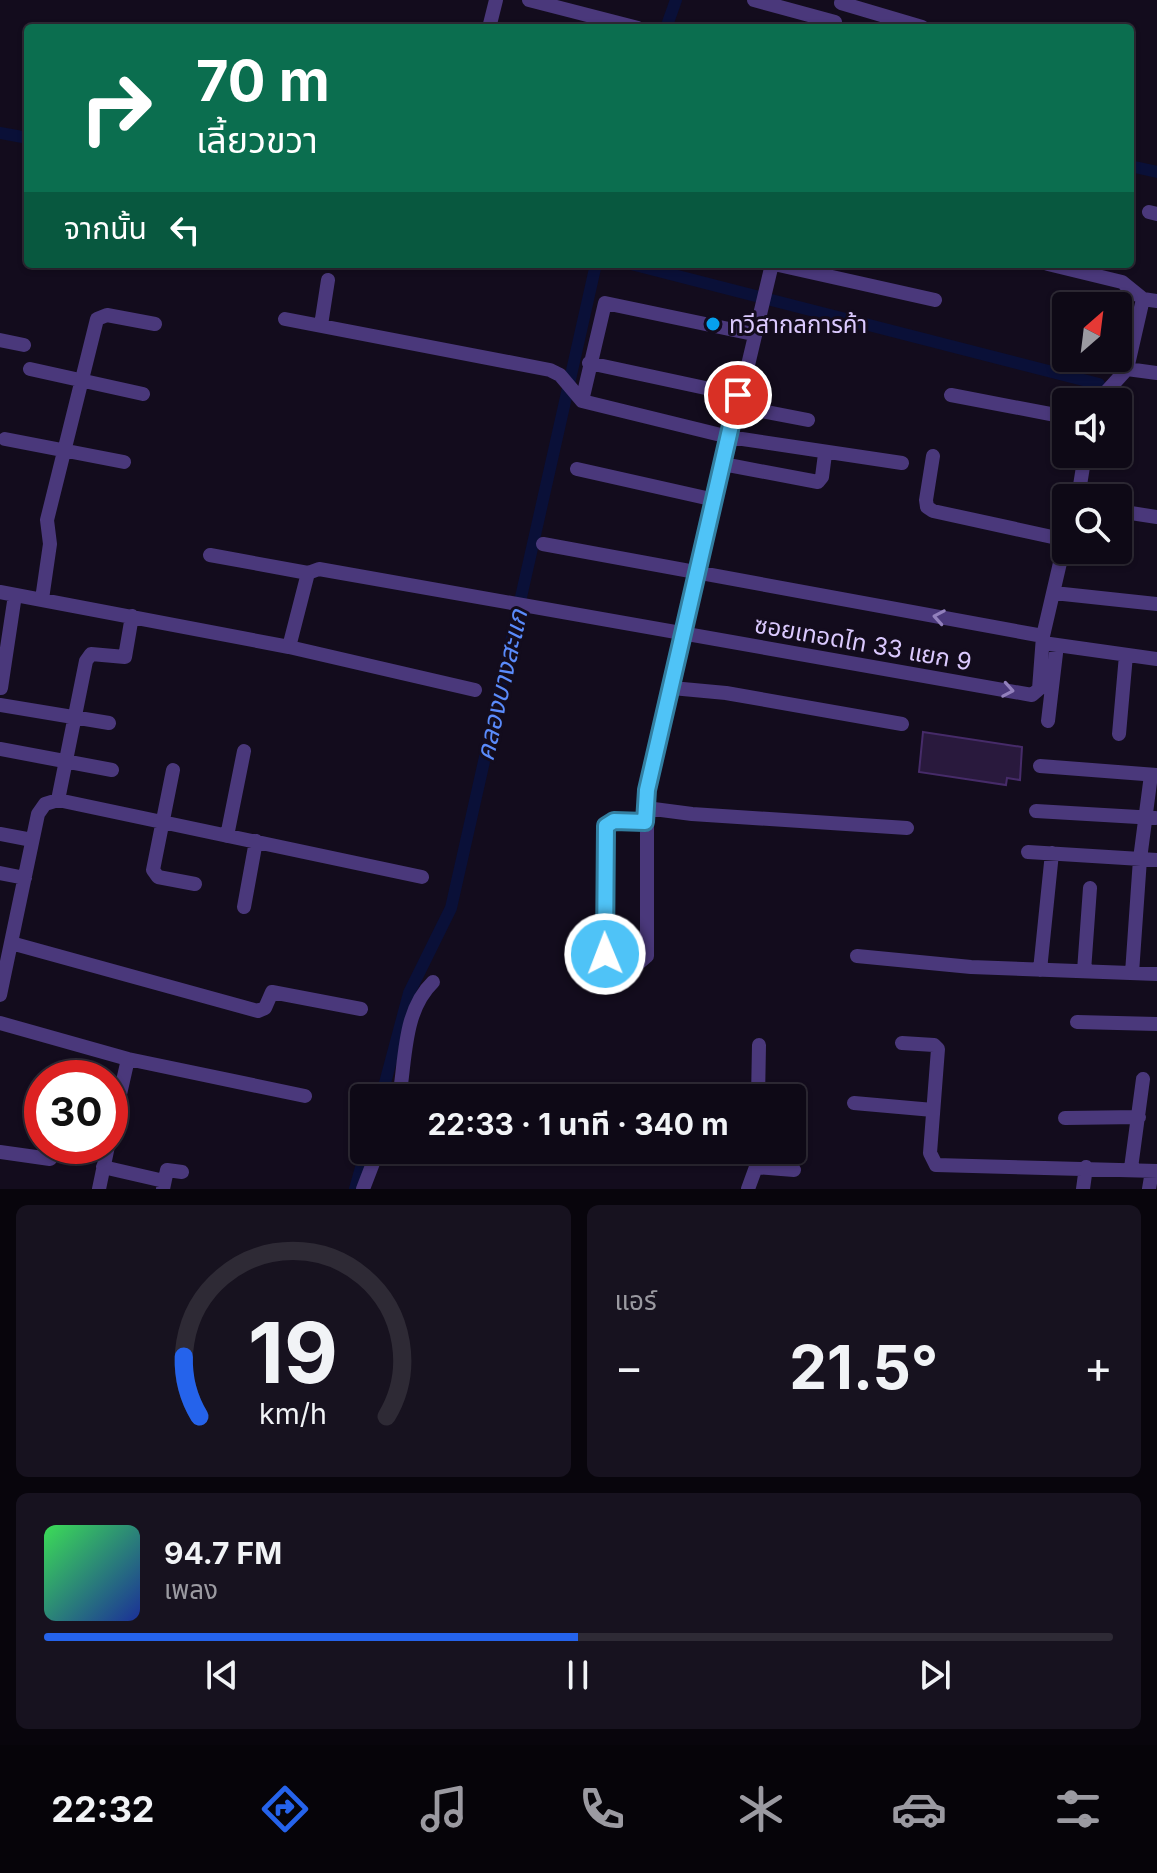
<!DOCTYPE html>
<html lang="th">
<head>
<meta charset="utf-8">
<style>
  body { margin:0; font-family:Inter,"Noto Sans Thai",sans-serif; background:#17121f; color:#f1f3f6; height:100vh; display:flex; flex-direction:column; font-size:30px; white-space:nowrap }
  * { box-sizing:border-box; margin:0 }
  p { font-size:26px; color:#9b9aa1 }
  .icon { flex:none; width:44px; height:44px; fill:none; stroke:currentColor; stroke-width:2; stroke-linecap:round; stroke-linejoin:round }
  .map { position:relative; height:1189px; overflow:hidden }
  .drawer { display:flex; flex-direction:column; gap:16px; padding:16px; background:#08050c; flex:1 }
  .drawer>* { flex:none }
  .hud { position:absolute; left:24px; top:24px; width:1110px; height:244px; border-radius:8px; box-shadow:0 2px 6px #0004,0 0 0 2px #2e2a35; background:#0b6e4f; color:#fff; overflow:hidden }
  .needle { width:52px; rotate:28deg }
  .controls { position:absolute; left:1052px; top:292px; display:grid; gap:16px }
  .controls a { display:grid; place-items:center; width:80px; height:80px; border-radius:8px; background:#0e0916; box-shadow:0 2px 6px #0004,0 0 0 2px #2e2a35; font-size:40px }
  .speed { position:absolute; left:24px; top:1060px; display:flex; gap:16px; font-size:40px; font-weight:700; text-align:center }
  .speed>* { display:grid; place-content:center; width:104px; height:104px; border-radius:50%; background:#0e0916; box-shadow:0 2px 6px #0004,0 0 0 2px #2e2a35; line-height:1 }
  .speed .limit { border:12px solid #d22; background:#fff; color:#111 }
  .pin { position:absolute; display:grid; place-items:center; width:68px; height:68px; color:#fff; margin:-34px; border:4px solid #fff; border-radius:50%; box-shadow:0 2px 8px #0007 }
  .me { position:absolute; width:88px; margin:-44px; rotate:359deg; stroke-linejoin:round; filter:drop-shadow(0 0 6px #0008) }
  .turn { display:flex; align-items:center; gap:28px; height:168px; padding:0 40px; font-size:36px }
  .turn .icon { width:104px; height:104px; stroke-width:2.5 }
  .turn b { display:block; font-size:56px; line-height:68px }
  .then { display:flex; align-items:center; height:76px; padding:0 40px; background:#0003; gap:16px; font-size:30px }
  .big { font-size:60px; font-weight:700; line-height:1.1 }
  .drawer .card { flex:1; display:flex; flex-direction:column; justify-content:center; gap:12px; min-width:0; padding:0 28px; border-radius:12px; background:#17121f }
  .drawer .dial { align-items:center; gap:0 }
  .dial svg { height:208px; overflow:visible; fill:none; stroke:#2e2a35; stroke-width:7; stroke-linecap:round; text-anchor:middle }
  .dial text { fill:#f1f3f6; stroke:none }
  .song { display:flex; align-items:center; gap:24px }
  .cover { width:96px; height:96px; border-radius:12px; background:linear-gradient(135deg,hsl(130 70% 55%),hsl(230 70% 35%)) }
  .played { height:8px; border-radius:4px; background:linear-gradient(90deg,#2563eb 50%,#2e2a35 50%) }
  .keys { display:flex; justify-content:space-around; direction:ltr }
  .heat { display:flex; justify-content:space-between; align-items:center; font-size:44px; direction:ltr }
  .drawer .tiles { flex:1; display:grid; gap:16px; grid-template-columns:1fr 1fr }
  .card:last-child { grid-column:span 2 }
  .trip { position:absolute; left:350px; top:1084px; width:456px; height:80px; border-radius:8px; background:#0e0916; box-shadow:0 2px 6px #0004,0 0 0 2px #2e2a35; font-weight:700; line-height:80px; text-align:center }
  .tab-bar { display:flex; height:128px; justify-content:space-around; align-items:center; background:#060409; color:#9b9aa1 }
  .tab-bar .icon { width:56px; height:56px }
  .tab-bar .current { color:#2563eb }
  .tab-bar b { font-size:36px; color:#f1f3f6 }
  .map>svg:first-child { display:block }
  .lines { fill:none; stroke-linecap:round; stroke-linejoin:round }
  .canal { stroke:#0a1038; stroke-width:12 }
  .building { fill:#29193d; stroke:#462b69; stroke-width:2 }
  .street { stroke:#4a387b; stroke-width:14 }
  .oneway { stroke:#9280bc }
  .route-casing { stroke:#337fa1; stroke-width:20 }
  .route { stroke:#4fc3f7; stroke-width:14 }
  .poi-dot { fill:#06a0ed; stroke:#130c1d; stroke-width:3 }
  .labels { text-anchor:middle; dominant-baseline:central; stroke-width:6; stroke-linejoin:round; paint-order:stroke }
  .poi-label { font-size:24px; fill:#dbc9fe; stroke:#130c1d; text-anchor:start }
  .street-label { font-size:24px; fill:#dbc9fe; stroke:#130c1d }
  .water-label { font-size:26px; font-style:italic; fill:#5a8bfb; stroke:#130c1d }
</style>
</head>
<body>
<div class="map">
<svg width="1157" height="1189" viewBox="0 0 1157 1189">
  <rect width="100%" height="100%" fill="#130c1d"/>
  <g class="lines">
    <path class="canal" d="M666 28 676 0
      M0 133 28 138
      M1130 166 1157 172
      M631 264 1099 384
      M381 1098 409 993 451 908 596 264
      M355 1189 366 1150"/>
  </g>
  <path class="building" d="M923 732 1022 747 1020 780 1007 778 1006 785 919 772Z"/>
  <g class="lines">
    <path class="street" d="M529 0 638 28
      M754 0 835 22
      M841 3 922 27
      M489 28 496 0
      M1149 212 1157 214
      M774 264 935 300
      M1048 264 1122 282 1143 299 1157 301
      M285 319 550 370 560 375 582 401 729 437 902 463
      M321 325 328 280
      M0 340 24 345
      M589 363 738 395
      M30 369 143 394
      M1127 369 1157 373
      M951 395 1066 417
      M582 401 605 303 753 334
      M1097 402 1127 369 1143 299
      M736 406 808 420
      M5 439 124 462
      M933 456 926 500 927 507 933 511 1066 540
      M723 464 818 482 822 477 825 454
      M577 469 715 500
      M1078 498 1085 454
      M1118 511 1157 517
      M543 544 1043 636
      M210 555 308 573
      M0 592 289 647 475 690
      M1054 593 1157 604
      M42 599 50 544 47 520 97 319 107 315 155 324
      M1043 643 1157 659
      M289 647 308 573 319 569 1032 695 1039 689 1043 636 1066 537
      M1 688 15 595
      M672 688 726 693 902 724
      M0 705 109 723
      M1048 721 1057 645
      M1119 734 1126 655
      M0 749 112 770
      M1040 766 1157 775
      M173 770 153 870 158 877 195 884
      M58 800 86 661 91 654 125 657 132 616
      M646 808 692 814 907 828
      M1036 811 1155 818
      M645 822 614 821 606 826 604 949 615 960 640 962 647 956V790L772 264
      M0 834 32 840
      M227 836 244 751
      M1028 852 1157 860
      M0 873 25 878
      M244 907 256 841
      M11 943 258 1011 265 1008 272 992 361 1009
      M857 956 971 967 1157 974
      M1040 970 1052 853
      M1084 971 1090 888
      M1132 973 1140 859 1151 775
      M0 995 38 814 45 804 58 800 422 877
      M1077 1022 1157 1024
      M0 1023 128 1059 305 1096
      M902 1043 934 1045 938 1049 930 1153 936 1165 1157 1171
      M399 1098C406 1058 403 1011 433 982
      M758 1098 759 1045
      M854 1103 933 1110
      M1065 1118 1139 1117
      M110 1138 128 1059
      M0 1152 50 1159
      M103 1167 164 1181
      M756 1167 794 1170
      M1131 1168 1143 1079
      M99 1189 108 1146
      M163 1189 167 1170 182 1172
      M363 1189 378 1150
      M748 1189 756 1167 757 1150
      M1083 1189 1086 1167
      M1149 1189 1152 1171"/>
  </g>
  <defs><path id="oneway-chevron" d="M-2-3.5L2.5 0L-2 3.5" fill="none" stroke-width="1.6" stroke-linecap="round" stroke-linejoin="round" transform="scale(2)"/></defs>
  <g class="oneway">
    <use href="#oneway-chevron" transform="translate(939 617) rotate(-170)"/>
    <use href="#oneway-chevron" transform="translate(1008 690) rotate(10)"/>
  </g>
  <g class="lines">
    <g class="route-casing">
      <path id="route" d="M605 954 606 826 614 821 645 822 647 790 738 395"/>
    </g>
    <use href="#route" class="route"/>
  </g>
  <circle class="poi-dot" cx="713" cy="324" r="8"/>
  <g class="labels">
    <g class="poi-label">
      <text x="729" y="324">ทวีสากลการค้า</text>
    </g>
    <g class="street-label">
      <text transform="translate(863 643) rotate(10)">ซอยเทอดไท 33 แยก 9</text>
    </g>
    <g class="water-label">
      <text transform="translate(501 685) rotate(-77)">คลองบางสะแก</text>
    </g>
  </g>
</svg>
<div class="controls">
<a><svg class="needle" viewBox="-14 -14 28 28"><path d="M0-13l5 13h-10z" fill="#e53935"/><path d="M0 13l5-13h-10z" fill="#9b9aa1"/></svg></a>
<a><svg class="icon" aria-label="sound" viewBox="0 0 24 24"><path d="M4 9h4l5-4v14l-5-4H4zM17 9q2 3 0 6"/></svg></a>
<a><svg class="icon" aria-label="search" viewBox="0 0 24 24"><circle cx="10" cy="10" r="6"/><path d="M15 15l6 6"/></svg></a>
</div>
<div class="speed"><div class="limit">30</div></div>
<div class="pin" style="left:738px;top:395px;background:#d93025"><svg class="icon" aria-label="arrive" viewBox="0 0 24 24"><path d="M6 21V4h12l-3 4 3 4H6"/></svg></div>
<svg class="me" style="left:605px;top:954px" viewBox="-20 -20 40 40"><circle r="17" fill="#4fc3f7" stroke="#fff" stroke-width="3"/><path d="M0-11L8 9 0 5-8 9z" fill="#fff"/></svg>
<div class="trip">22:33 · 1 นาที · 340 m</div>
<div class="hud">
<div class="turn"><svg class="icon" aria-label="right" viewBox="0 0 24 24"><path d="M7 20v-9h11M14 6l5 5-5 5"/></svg><div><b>70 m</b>เลี้ยวขวา</div></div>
<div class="then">จากนั้น<svg class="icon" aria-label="left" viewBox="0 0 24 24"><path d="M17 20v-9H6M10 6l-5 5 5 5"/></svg></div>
</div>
</div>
<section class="drawer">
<div class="tiles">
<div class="card dial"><svg viewBox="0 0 100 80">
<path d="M14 69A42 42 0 1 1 86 69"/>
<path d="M14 69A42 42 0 0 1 8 46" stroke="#2563eb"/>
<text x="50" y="56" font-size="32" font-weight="700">19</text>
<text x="50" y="72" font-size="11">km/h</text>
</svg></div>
<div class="card"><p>แอร์</p>
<div class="heat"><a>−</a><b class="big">21.5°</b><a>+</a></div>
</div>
<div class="card">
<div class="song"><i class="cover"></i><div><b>94.7 FM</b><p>เพลง</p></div></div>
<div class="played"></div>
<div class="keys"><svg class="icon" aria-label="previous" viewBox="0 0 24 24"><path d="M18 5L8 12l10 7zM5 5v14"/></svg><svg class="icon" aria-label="pause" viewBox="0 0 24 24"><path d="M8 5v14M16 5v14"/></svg><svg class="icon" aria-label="next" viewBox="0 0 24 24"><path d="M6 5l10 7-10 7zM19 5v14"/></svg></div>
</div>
</div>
</section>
<nav class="tab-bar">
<b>22:32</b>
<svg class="icon current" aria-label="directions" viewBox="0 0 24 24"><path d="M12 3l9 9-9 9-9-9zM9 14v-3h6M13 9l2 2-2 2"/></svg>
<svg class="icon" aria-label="music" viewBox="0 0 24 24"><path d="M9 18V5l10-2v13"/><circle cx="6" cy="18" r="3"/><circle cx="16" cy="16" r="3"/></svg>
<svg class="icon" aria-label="phone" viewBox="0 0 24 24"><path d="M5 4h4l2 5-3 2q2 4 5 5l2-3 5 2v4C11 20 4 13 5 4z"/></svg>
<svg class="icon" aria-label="climate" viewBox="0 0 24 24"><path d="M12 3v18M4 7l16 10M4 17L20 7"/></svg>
<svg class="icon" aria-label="car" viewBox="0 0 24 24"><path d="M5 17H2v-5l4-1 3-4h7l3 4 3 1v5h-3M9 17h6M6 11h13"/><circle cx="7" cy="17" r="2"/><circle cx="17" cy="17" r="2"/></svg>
<svg class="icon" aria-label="filters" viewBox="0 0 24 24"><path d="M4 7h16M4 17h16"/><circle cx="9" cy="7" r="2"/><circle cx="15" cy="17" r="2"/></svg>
</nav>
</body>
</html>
